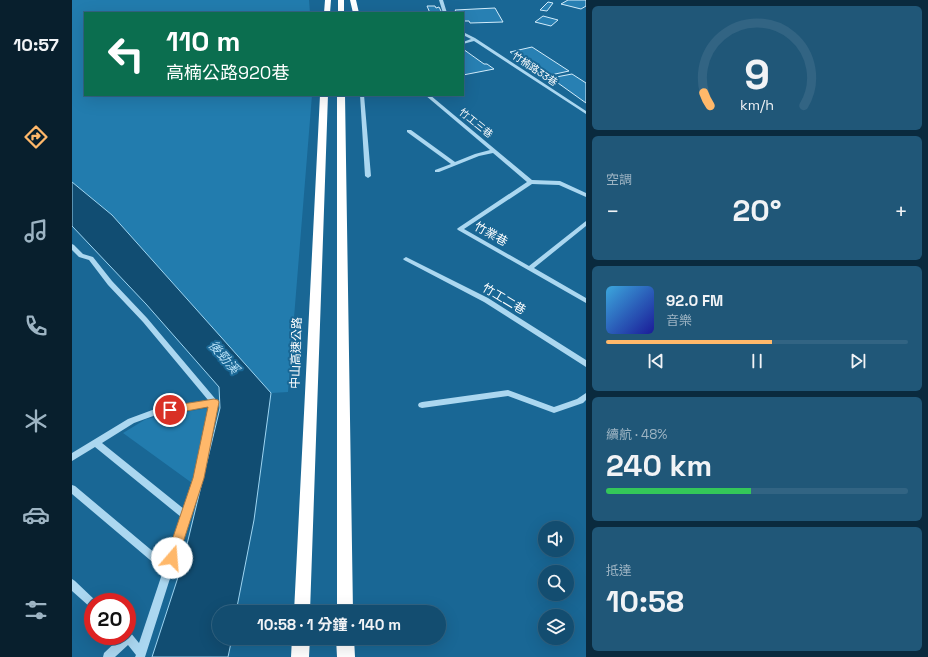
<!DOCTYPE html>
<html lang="zh-TW">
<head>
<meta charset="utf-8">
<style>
  body { margin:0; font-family:"Space Grotesk","Noto Sans TC",sans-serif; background:#205778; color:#f1f3f6; height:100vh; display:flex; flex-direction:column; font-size:15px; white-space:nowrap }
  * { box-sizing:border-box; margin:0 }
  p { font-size:13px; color:#9db4c3 }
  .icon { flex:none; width:22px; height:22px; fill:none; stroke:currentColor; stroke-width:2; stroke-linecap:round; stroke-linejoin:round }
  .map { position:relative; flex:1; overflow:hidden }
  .drawer { display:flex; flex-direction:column; gap:6px; padding:6px; background:#0a2a3e; width:342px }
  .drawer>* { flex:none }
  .hud { position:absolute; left:12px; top:12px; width:380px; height:84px; border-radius:0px; box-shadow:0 4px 16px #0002,0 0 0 1px #326483; background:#0b6e4f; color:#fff; overflow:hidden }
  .fabs { position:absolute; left:466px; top:521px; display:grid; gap:8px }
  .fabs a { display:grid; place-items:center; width:36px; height:36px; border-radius:50%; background:#134d70; box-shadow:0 4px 16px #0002,0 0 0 1px #326483; font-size:20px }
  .speed { position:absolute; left:12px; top:593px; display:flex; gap:8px; font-size:20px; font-weight:700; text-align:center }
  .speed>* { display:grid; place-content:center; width:52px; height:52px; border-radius:50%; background:#134d70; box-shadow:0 4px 16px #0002,0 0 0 1px #326483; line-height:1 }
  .speed .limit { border:6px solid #d22; background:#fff; color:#111 }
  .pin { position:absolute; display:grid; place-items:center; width:34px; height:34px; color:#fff; margin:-17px; border:2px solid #fff; border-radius:50%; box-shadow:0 1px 4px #0007 }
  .me { position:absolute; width:44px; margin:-22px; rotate:18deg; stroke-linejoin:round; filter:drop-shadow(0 0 3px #0008) }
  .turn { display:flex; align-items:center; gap:14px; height:84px; padding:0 16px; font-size:18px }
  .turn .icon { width:52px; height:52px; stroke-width:2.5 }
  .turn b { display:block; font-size:28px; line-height:34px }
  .big { font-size:30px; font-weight:700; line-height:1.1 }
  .drawer .widget { flex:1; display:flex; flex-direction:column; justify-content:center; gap:6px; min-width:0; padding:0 14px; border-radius:6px; background:#205778 }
  .drawer .dial { align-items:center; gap:0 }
  .dial svg { height:104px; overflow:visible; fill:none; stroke:#326483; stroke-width:7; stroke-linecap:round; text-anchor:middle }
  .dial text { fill:#f1f3f6; stroke:none }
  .song { display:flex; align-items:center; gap:12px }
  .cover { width:48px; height:48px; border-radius:6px; background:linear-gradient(135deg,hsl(200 70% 55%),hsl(240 70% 35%)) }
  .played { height:4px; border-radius:2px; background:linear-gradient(90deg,#ffb86a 55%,#326483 55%) }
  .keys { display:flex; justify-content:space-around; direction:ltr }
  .heat { display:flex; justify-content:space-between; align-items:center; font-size:22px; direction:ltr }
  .charge { height:6px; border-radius:3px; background:linear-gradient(90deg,#34c759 48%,#326483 0) }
  .trip { position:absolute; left:140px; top:605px; width:234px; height:40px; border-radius:20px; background:#134d70; box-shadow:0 4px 16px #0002,0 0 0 1px #326483; font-weight:700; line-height:40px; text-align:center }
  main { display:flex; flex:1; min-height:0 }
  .dock { display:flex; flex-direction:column; width:72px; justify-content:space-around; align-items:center; background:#081f2d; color:#9db4c3 }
  .dock .icon { width:28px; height:28px }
  .dock .selected { color:#ffb86a }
  .dock b { font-size:18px; color:#f1f3f6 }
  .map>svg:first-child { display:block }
  .green { fill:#227cae }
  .water { fill:#114d72; stroke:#9ed5f2 }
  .building { fill:#2880b3; stroke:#d2ecfb }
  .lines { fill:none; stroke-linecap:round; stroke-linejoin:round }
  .minor { fill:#abd7f0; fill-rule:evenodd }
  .highway { fill:#fff; fill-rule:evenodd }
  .route { fill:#ffb86a; stroke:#a67845 }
  .labels { text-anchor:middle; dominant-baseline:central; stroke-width:4; stroke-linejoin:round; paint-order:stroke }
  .far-street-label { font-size:10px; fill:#fff; stroke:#196795 }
  .street-label { font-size:12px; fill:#fff; stroke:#196795 }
  .water-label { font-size:13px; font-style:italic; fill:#b7e0f7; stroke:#196795 }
</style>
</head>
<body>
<main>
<nav class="dock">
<b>10:57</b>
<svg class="icon selected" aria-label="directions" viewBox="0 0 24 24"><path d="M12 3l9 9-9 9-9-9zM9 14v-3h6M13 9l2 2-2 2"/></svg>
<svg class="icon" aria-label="music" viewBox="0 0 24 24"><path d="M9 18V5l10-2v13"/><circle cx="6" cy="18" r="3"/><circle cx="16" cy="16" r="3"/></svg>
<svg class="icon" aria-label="phone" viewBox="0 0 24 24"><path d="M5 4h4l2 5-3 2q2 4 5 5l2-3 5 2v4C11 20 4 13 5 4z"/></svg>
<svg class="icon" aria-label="climate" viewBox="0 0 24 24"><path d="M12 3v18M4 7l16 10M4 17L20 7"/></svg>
<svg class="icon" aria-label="car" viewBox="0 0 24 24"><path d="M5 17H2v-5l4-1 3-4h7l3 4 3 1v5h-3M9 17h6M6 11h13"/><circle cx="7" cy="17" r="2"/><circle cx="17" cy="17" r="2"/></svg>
<svg class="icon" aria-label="filters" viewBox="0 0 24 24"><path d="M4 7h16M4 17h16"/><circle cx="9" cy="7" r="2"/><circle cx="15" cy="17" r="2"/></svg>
</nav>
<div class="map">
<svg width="514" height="657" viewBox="0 0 514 657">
  <rect width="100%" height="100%" fill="#196795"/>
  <path class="green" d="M0 0H237L238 13H13V95H240L216 392 199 393 40 215 0 182Z
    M136 408 120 483 51 433 74 419Z"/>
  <path class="water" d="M0 182 40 215 199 393 182 520 164 612H147V638H160L156 657H80L110 565 148 408 147 387 74 304 0 226Z"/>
  <path class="building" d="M496 0H514V6L509 9 489 4Z
    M476 2 481 3 475 11 468 10Z
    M355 6H363L364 8 367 7 370 13H358Z
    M423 8 431 22 398 23 397 21H391V13H385L383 10Z
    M471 16 486 20 479 26 463 22Z
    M460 47 497 71 474 76 438 52Z
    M391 49 412 64H415L422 69 391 75Z
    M500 74 514 83V103L479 78Z"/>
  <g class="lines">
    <path class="minor" d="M367 0H371L375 13H371Z
      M391 32 403 38 514 111V114L402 41 391 44V42L399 39 391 35Z
      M288 95H292L299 176 296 178 293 176Z
      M353 95H358L460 180 488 181 514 193V197L487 185 460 184 392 229 457 266 514 221V226L462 268 514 298V303L386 230 385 229 386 228 455 182 421 153 407 156 367 172H363V170L379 164 335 132V130H339L383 162 403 154 418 150Z
      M0 244 2 245 11 254 21 257 40 281 75 318 146 402 130 478 73 657H63L64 655 56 645 43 657H31L32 653 49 637V636H55V631L58 632 67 643 90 574 84 565 0 494V485L3 486 90 559 94 563 109 517 23 447 0 461V453L56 419 83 409 136 400 71 322 36 285 17 260 7 257 0 250ZM137 406 122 478 112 509 30 443 62 423 84 415Z
      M334 257 416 298 514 360V367L412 302 332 260 331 259Z
      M436 390 482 407 505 399 514 393V400L511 403 482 413 436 396 350 408 347 407 346 405 347 403 350 402Z
      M0 579 3 581 24 601 25 602H21V609L18 607 0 591Z"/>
    <path class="highway" d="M253 0H259L258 13H252Z
      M266 0H272V13H266Z
      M278 0H284L287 13H281Z
      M248 95H256L238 612H222Z
      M265 95H273L281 612H265Z
      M220 638H238L237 657H219Z
      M264 638H282L283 657H265Z"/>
  </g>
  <path class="route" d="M142 399 146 400 147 402 132 478 106 558 104 562 100 564 96 562 94 558 121 478 136 407 98 414 94 412 93 410 94 407 98 406Z"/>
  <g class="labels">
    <g class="far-street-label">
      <text transform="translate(463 69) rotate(34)">竹楠路33巷</text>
      <text transform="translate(404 123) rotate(39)">竹工三巷</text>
    </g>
    <g class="street-label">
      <text transform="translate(419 234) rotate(29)">竹業巷</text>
      <text transform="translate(432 299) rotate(31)">竹工二巷</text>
      <text transform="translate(224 353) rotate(-88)">中山高速公路</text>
    </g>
    <g class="water-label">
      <text transform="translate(152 357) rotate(49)">後勁溪</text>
    </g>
  </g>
</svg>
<div class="fabs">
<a><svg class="icon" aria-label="sound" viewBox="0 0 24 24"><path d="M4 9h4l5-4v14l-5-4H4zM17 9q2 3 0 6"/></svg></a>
<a><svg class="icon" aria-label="search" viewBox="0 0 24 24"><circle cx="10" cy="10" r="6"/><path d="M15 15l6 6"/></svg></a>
<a><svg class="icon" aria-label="layers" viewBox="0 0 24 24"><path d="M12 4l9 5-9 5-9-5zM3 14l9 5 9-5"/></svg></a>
</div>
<div class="speed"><div class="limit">20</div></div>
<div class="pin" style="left:98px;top:410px;background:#d93025"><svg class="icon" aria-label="arrive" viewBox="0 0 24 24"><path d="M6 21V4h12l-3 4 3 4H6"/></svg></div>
<svg class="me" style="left:100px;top:558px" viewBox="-20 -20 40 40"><circle r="19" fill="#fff"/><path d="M0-13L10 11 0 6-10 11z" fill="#ffb86a"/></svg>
<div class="trip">10:58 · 1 分鐘 · 140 m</div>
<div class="hud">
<div class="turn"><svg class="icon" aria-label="left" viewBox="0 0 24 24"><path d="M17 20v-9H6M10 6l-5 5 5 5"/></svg><div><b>110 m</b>高楠公路920巷</div></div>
</div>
</div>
<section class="drawer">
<div class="widget dial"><svg viewBox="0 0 100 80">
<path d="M14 69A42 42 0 1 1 86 69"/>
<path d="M14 69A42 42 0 0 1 9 59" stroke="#ffb86a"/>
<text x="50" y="56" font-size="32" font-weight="700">9</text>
<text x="50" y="72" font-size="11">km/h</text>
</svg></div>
<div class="widget"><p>空調</p>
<div class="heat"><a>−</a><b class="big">20°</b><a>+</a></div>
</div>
<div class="widget">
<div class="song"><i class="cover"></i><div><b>92.0 FM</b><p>音樂</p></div></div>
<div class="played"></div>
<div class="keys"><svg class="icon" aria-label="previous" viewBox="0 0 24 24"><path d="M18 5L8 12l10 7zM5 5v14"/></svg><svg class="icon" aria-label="pause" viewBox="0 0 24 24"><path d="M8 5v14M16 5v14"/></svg><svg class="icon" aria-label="next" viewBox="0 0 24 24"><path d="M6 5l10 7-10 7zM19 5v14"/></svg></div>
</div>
<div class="widget"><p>續航 · 48%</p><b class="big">240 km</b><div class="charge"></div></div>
<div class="widget"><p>抵達</p><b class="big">10:58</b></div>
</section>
</main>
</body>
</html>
